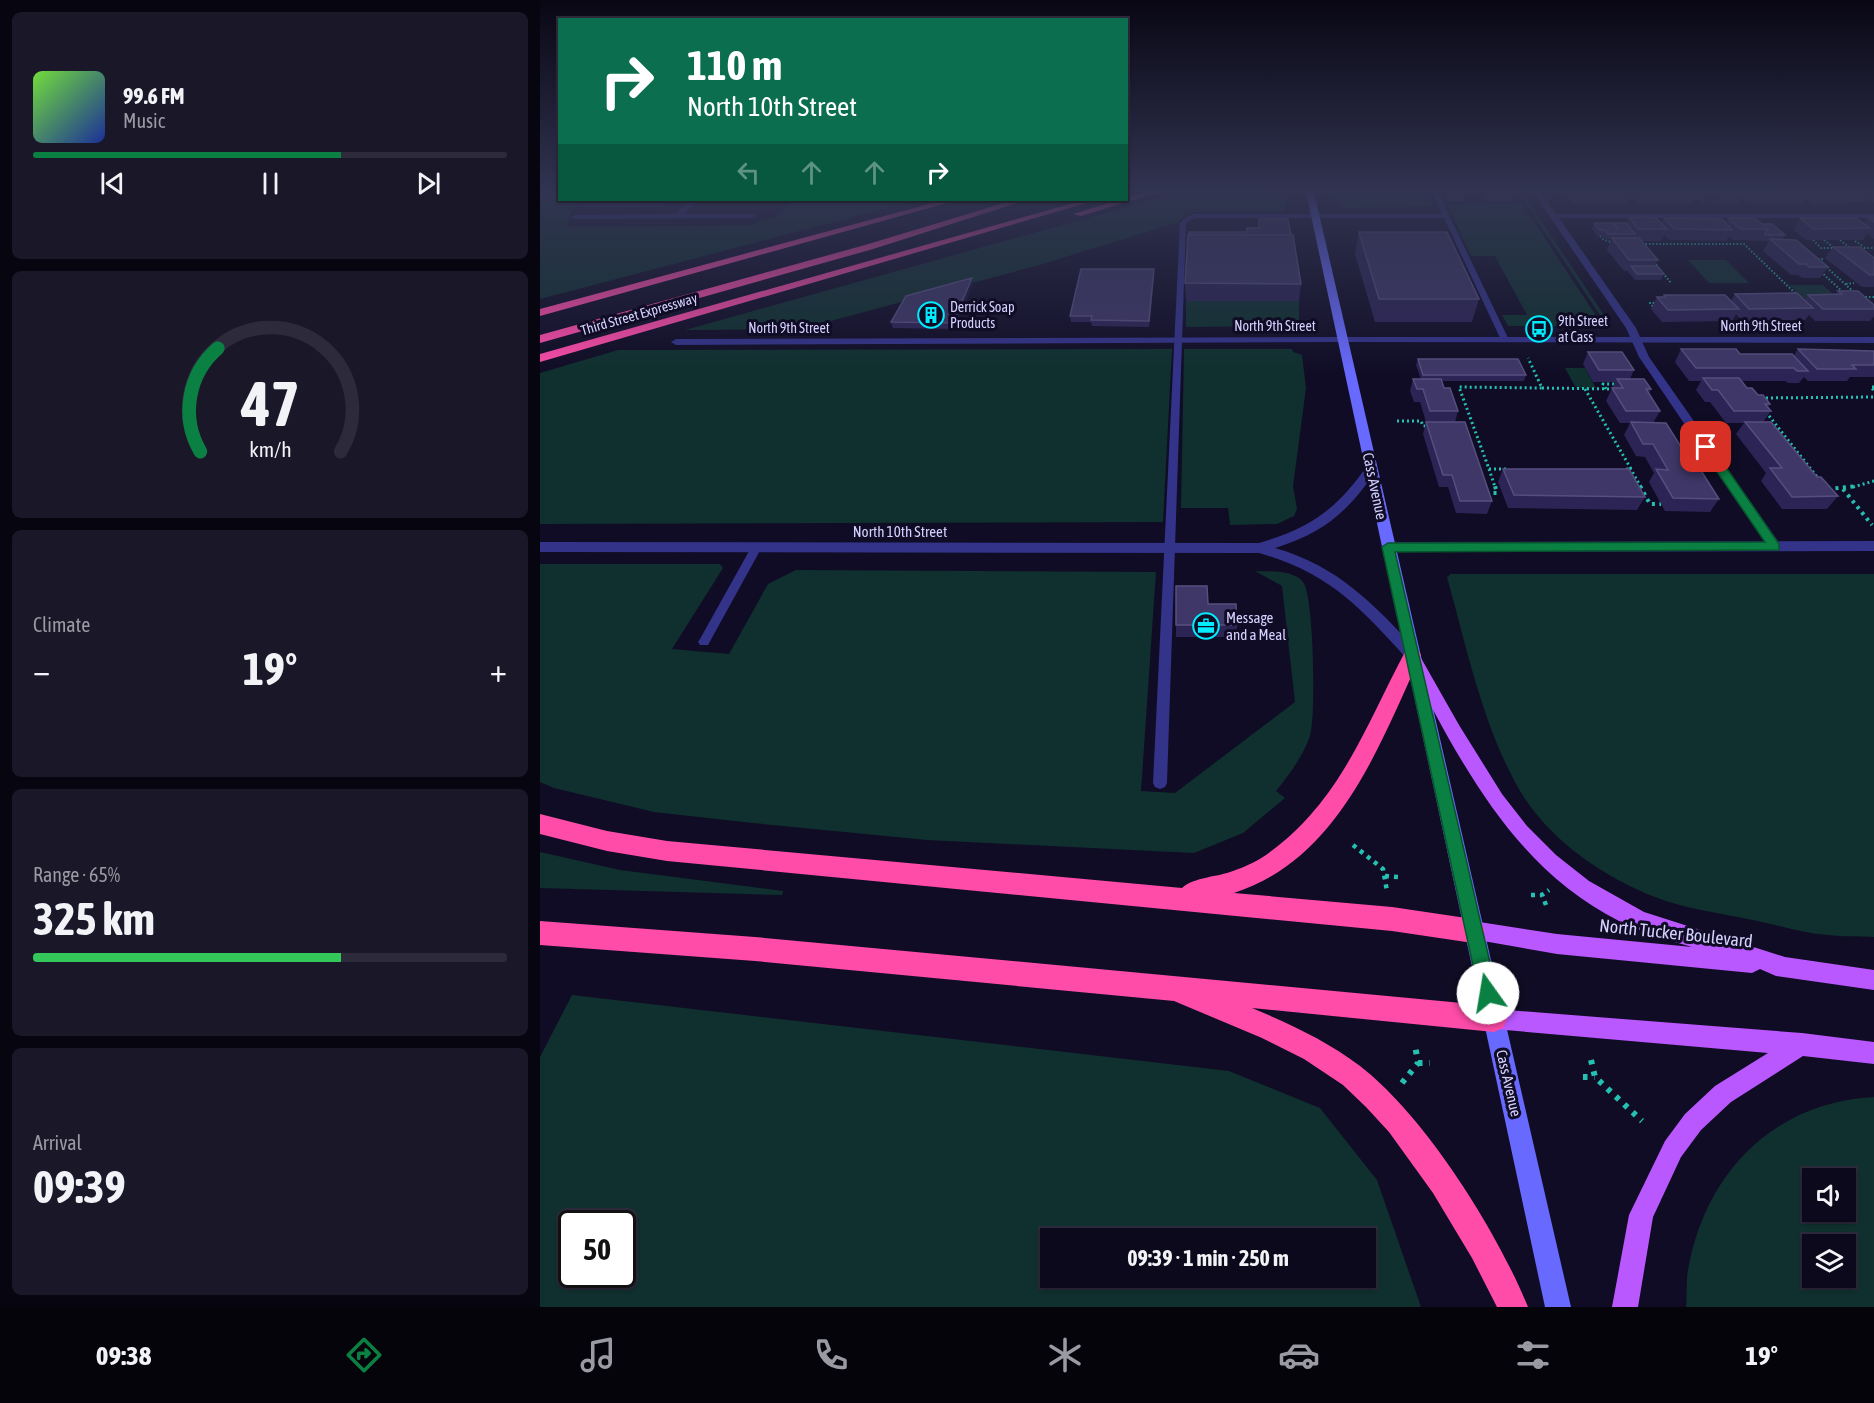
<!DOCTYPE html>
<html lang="en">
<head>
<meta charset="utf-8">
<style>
  body { margin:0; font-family:"Asap Condensed",sans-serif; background:#1a1729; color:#f1f3f6; height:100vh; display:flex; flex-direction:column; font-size:22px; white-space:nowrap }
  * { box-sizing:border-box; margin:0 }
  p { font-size:20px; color:#9a9aa3 }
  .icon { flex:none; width:33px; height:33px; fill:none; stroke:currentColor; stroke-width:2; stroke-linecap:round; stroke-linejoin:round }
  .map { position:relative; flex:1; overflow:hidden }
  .side { display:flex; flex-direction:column; gap:12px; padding:12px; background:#07050f; width:540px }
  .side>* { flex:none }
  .guide { position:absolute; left:18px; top:18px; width:570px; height:183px; border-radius:0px; box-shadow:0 2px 4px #0004,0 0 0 2px #2c2a3b; background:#0b6e4f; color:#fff; overflow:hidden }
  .buttons { position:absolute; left:1262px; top:1168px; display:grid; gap:12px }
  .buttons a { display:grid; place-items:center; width:54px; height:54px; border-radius:0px; background:#0c091c; box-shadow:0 2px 4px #0004,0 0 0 2px #2c2a3b; font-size:30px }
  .speed { position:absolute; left:18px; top:1210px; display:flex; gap:12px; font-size:30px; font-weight:700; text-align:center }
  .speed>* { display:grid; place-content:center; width:78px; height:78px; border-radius:50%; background:#0c091c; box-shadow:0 2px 4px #0004,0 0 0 2px #2c2a3b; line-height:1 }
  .speed .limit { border:3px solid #111; border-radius:9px; background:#fff; color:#111 }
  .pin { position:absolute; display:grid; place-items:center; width:51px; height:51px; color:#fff; margin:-26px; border-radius:12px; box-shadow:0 3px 9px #0006 }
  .me { position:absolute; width:66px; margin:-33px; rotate:347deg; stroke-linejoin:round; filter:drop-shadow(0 0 4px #0008) }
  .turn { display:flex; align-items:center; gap:21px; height:126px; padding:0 30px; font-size:27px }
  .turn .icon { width:78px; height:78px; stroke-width:2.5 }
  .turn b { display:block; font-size:42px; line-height:51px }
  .lanes { display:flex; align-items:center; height:57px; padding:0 30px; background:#0003; justify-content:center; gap:30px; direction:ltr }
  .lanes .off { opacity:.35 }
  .big { font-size:45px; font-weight:700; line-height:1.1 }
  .side .card { flex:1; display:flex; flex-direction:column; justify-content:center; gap:9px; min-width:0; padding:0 21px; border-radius:9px; background:#1a1729 }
  .side .dial { align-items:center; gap:0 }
  .dial svg { height:156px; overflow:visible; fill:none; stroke:#2c2a3b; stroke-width:7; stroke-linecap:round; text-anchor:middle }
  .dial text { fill:#f1f3f6; stroke:none }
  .song { display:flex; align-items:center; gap:18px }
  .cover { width:72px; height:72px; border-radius:9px; background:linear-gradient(135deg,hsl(100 70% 55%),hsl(230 70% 35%)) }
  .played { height:6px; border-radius:3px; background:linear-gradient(90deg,#0b8043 65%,#2c2a3b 65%) }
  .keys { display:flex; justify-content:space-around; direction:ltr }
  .heat { display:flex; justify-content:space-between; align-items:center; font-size:33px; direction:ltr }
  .charge { height:9px; border-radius:4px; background:linear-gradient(90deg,#34c759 65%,#2c2a3b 0) }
  .trip { position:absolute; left:500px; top:1228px; width:336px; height:60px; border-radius:0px; background:#0c091c; box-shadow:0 2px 4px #0004,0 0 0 2px #2c2a3b; font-weight:700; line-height:60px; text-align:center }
  .tabs { display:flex; height:96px; justify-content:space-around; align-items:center; background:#05040b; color:#9a9aa3 }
  .tabs .icon { width:42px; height:42px }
  .tabs .on { color:#0b8043 }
  .tabs b { font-size:27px; color:#f1f3f6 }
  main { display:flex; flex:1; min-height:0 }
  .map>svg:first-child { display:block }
  .green { fill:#0f302e; fill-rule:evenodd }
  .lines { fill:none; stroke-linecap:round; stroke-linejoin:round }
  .path-far4 { stroke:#24c0b1; stroke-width:2; stroke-dasharray:1.5 2; stroke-linecap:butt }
  .path-far3 { stroke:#24c0b1; stroke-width:3; stroke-dasharray:2 3; stroke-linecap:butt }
  .path-far2 { stroke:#24c0b1; stroke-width:4; stroke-dasharray:3 4.5; stroke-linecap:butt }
  .path-far1 { stroke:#24c0b1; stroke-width:4.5; stroke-dasharray:4 5; stroke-linecap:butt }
  .path { stroke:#24c0b1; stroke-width:6; stroke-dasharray:4.5 7; stroke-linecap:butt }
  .service { fill:#333389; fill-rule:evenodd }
  .minor { fill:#333389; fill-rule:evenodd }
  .tertiary { fill:#333389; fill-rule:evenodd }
  .secondary { fill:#686aff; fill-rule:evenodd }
  .primary { fill:#ba58ff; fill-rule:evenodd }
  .motorway { fill:#ff4ca9; fill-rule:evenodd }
  .wall { fill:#2c2455 }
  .shaded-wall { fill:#19133a }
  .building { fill:#3e3767; stroke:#554f7f; stroke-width:1.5 }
  .route { fill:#0b8043; stroke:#07532c; stroke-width:1.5 }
  .labels { text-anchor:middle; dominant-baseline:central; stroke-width:6; stroke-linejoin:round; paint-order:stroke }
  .far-poi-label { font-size:14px; fill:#d4d1ff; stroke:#100c25; text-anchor:start }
  .far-street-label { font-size:14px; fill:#d4d1ff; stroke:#100c25 }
  .street-label { font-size:15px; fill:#d4d1ff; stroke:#100c25 }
  .poi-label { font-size:15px; fill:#d4d1ff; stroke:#100c25; text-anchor:start }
  .near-street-label { font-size:18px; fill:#d4d1ff; stroke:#100c25 }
</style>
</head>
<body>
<main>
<section class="side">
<div class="card">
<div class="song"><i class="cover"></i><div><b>99.6 FM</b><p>Music</p></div></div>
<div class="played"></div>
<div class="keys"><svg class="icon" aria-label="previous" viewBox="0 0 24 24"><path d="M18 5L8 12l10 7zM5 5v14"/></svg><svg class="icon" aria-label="pause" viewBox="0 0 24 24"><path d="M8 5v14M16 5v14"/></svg><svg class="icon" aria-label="next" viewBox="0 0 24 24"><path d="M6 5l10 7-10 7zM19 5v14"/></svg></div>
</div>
<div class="card dial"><svg viewBox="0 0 100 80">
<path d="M14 69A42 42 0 1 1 86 69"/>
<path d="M14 69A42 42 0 0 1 23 16" stroke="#0b8043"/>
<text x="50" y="56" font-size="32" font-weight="700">47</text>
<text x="50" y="72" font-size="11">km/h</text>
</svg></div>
<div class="card"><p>Climate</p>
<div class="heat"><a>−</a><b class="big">19°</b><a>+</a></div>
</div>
<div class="card"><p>Range · 65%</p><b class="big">325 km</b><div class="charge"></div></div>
<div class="card"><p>Arrival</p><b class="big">09:39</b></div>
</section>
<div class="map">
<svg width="1334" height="1307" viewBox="0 0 1334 1307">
  <rect width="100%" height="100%" fill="#100c25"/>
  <path class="green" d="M0 192H19L20 200H41L33 208 27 227 210 225 237 216 251 200H378L0 299Z
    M641 192H747L745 211 653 212 640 219 639 222 499 265 283 323 280 329 145 330Z
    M792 192H886L893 207 802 208Z
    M978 192H982L1070 324H1066Z
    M907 204H982L1061 323 1059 326H968L962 315H987L955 256H931Z
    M1148 260H1186L1209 283H1169Z
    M1249 285H1283L1297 298H1263Z
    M646 301H759V326L646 327Z
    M632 349 623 522 0 524V373L78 350Z
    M644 349H752L753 352 762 355 766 388 753 486 757 509 754 516 737 524 690 525 688 508H641Z
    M1025 368H1045L1056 388H1036Z
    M0 564H180L183 568 132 649 189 654 228 584 256 570 616 572 601 791 635 793 755 702 742 586 715 571C729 572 752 569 763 582 774 595 776 717 770 736 763 756 749 775 736 791L745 798 703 833 654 853 387 840 213 823 114 812 14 788 0 782Z
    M911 574H1334V937C1319 936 1303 937 1288 935 1263 933 1238 925 1213 920 1180 913 1146 909 1115 897 1059 875 1002 835 974 780 941 718 926 645 907 577Z
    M0 852 80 870 243 891 242 895 0 888Z
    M32 995 689 1071 780 1108 837 1180 881 1307H0V1057ZM32 1224H82V1275H32ZM510 1239H825V1278H510Z
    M1334 1097V1307H1146C1147 1295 1146 1282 1148 1270 1165 1173 1234 1102 1334 1097ZM1272 1179H1305V1212H1272ZM1272 1245H1305V1278H1272Z"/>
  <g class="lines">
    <path class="path-far4" d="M1060 236 1064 240 1075 243
      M1273 240 1281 248H1297
      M1284 240 1293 247
      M1300 240 1310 248
      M1315 241 1324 247
      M1102 244H1204L1257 295
      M1317 248H1334
      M1278 259H1284
      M1114 262 1131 283
      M1284 265 1316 294
      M1281 272 1304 293
      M1306 284 1314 283
      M1322 297H1334
      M1115 309 1110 303H1118"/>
    <path class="path-far3" d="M1334 387H1331L1334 391
      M1002 388 1075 389
      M1045 389 1091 469H1084
      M1066 389 1063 384H1078
      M1221 398 1334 397
      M1226 412 1277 477
      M857 421H881L883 426H889
      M1090 468 1101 487
      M949 469 955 487
      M966 469H949L919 387 1002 388 988 358
      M1313 487 1334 481"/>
    <path class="path-far2" d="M1100 486 1110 504H1121
      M1288 489 1318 486
      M1303 489 1332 525
      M946 493H957L955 486"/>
    <path class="path-far1" d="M813 845 843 869 847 891
      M845 876 858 877
      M991 895H1002
      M1006 905 1002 895 1009 890"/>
    <path class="path" d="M1051 1060 1055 1077 1102 1121
      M878 1063H890
      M1043 1077H1055
      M862 1083 878 1063 875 1045"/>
    <path class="service" d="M892 192H898L969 340 968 342 961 340Z
      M655 214 658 216C655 219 650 220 646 223L627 783 625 787 620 789 615 787 613 783 640 223 646 217Z
      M217 543 222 547 168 645H160L158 642 160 639 213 544Z"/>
    <path class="minor" d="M993 192H1001L1016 214H1334V218H1019L1096 328 1109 357 1240 544 1242 547 1240 550H1230L1099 357 1086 328Z
      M150 200H158L144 214H213L217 216 213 218 35 219 31 217 35 215 135 214Z
      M652 214H906L910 216 906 218H652Z
      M802 337 806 338V342L136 345 131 342 136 339Z
      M831 465 837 469C809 511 784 533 735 548 798 566 834 604 877 651L880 655 877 659H867C820 607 789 573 719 553L0 552V542L719 543C770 528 796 510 827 466Z"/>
    <path class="tertiary" d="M802 337H1334V343L798 342V338Z
      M1334 541V551L848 552 841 547 848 542Z"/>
    <path class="secondary" d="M766 192H774L1031 1307H1005Z"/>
    <path class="primary" d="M872 649 877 651 919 725 962 794 987 826 1016 855 1049 881 1104 912 1245 957 1334 970V990L1236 976 1220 969 1212 973 1017 954 926 938 923 931 926 924 933 921 1017 934 1152 947C1127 940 1102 932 1079 921 971 867 918 757 864 655L867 651Z
      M954 1009 1262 1033 1334 1042V1064L1263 1056 1191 1102 1161 1130 1141 1157 1113 1217 1098 1307H1072L1089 1215 1125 1141 1145 1114 1175 1086 1228 1053 954 1029 947 1026 944 1019 947 1012Z"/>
    <path class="motorway" d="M605 192H619L541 216 533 214Z
      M404 200H418L0 316V309Z
      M474 200H487L333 249 0 343V335L325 245Z
      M544 200H557L0 362V354Z
      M872 648 878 650 881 655C839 746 799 859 694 893L852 907 933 919 941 923 945 931 941 939 933 943 852 931 127 861 67 851 0 834V814L67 831 127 841 642 888C654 877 678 877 693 871 705 867 720 860 730 852 801 800 826 725 866 650Z
      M0 921 215 937 954 1006 963 1010 967 1019 963 1028 954 1032 712 1008C750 1024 787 1041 820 1066 885 1116 957 1231 988 1307H957L932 1258 893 1193 849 1132 826 1107 803 1085 764 1059 722 1038 634 1001 215 961 0 945Z"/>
  </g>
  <path class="wall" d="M903 192H922L924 196 923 202H908Z
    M941 192H974L971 201H946Z
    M1026 192H1334V203L1326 198 1323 202 1273 204 1266 198 1262 204 1208 203 1201 197 1198 204 1163 205 1155 197 1152 204 1098 203 1091 195 1087 204H1033L1026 195Z
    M34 200H133L125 207H39Z
    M1328 217H1334V239L1327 233 1323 240H1266L1254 230 1260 218 1324 223Z
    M1089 218 1121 224 1124 218 1185 222 1188 218 1222 224 1245 235 1242 239 1288 267 1280 278H1262L1258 275H1251L1223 251 1229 241 1193 240 1189 236 1186 241 1129 240 1124 235 1121 241H1101L1118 260 1115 266 1124 274 1121 280H1095L1088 272 1089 271H1084L1067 250 1071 239H1066L1063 236H1057L1052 229 1054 223 1074 224V223L1086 224Z
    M719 219 751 235 761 284 759 301H646L645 283 707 232 719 228Z
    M819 232 939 299 932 322H835L815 254Z
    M1293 247 1334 258V287H1322L1285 258Z
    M614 269V275L609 327 552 326 551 322H531L530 316Z
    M432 278 433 284 415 329 353 328 351 322Z
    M1298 291 1334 305V316L1330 321H1275L1269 315 1265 320 1202 321 1196 314 1192 321 1122 322 1111 309 1117 297H1123L1124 295 1191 301 1195 294 1264 300 1268 295 1296 294Z
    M1141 349 1200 354 1254 355 1258 349 1334 351V377H1310L1307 381H1268L1264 377 1259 383H1248L1245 381H1201L1207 388 1230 404 1228 407 1231 411 1223 422 1277 477 1298 496 1287 509H1242L1221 481 1226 473 1196 434 1204 423H1186L1170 402H1165L1156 390 1161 381H1149L1135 362Z
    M1048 352 1094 370 1090 379 1111 389 1109 394 1120 411 1113 423 1155 469 1179 499 1170 512 1125 511 1109 482 1114 473 1105 457 1096 456 1084 435 1090 423H1080L1066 401 1075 382H1053L1043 364Z
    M878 359 986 375 984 381H902L904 388 918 411 915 422 952 501 947 514 916 513 908 487H899L883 434 886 422 880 402H874L870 391 873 379H881L876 365Z
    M963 469 1105 497 1097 510 968 508 958 482Z
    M668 604 697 625V637H636V625Z"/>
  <path class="shaded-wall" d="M1178 193 1173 204 1163 205 1168 194Z
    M121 200H133L125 207Z
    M614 269V275L609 327V321Z
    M432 278 433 284 415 329 413 323Z"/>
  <path class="building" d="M907 192H922L924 196H909Z
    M1036 192H1092V193H1037Z
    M1116 192H1156L1157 193Z
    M1167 192H1203L1204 193 1168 194Z
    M1214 192H1267L1269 193Z
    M1104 217 1116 218 1127 229H1098L1089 218Z
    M1328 217H1334V222Z
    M1124 218 1182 219 1192 230 1134 229Z
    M1188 218H1215L1228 229H1200Z
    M1260 218H1316L1330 228 1273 229Z
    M719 219H748L751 235H649V232H707V228H719Z
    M1054 223H1073L1079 230 1074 223H1086L1095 234H1068L1065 230H1059Z
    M1222 224H1232L1245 235H1225V234L1228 229Z
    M819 232H907L939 299H839Z
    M648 235H753L761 284 645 283Z
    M1072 238H1099L1118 260H1089Z
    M1230 239 1256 240 1288 267H1269L1266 264H1259Z
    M1293 247H1320L1334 258V275H1330Z
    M1091 266H1117L1124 274H1097Z
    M541 269H614L609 321 551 320 552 316H530Z
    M432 278 413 323 351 322 366 296Z
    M1298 291H1318L1334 305V309H1283L1268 295 1302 294Z
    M1257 293 1273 308 1209 309 1195 294Z
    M1124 295H1185L1199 309 1128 310 1117 297H1125Z
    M1141 349H1196L1200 354H1252L1268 371H1257L1254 368H1156Z
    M1258 349 1334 351V365H1312L1316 369H1277Z
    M1048 352H1082L1094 370H1059Z
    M878 359H978L986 375H883Z
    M1163 378H1199L1207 388H1212L1218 395H1223L1230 404H1225L1231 411H1194L1178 390H1172Z
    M873 379H901L904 388H910L918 411H890L883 389H877Z
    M1077 379H1104L1111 389H1106L1120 411H1086L1072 388H1083Z
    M886 422H925L952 501H920L912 475H903Z
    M1091 422 1126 423 1155 469H1160L1179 499 1133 498 1116 469 1128 470 1113 444H1103Z
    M1205 422H1231L1277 477H1281L1298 496 1252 497 1230 468H1242Z
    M963 469H1089L1105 497 974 495Z
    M636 586H667L668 604H696L697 625H636Z"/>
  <linearGradient id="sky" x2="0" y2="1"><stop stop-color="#090714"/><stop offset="0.51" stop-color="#313451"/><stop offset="1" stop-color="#313451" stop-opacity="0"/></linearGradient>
  <rect width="1334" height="375" fill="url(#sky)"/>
  <path class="route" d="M1166 443 1170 444 1239 544V550L855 552 957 993 955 1000 948 1003 942 1000 939 993 842 547 848 543 1225 542 1160 447Z"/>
  <defs>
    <g id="building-ring" transform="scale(1.35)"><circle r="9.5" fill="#100c25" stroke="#00ecfc" stroke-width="1.5"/><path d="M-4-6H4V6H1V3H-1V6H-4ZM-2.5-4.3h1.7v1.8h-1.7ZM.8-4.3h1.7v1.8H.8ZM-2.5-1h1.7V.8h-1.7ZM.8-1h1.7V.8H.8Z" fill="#00ecfc"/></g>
    <g id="bus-ring" transform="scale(1.35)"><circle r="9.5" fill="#100c25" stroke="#00ecfc" stroke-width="1.5"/><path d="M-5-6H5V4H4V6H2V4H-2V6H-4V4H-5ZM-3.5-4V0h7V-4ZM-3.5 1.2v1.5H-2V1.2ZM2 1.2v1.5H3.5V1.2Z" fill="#00ecfc"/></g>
    <g id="office-ring" transform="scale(1.35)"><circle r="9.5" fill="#100c25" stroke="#00ecfc" stroke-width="1.5"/><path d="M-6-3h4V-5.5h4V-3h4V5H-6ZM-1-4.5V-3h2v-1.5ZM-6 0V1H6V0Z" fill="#00ecfc"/></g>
  </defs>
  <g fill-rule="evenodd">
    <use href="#building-ring" x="391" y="315"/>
    <use href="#bus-ring" x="999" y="329"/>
    <use href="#office-ring" x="666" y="626"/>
  </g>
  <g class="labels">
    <g class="far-poi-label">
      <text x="410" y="307">Derrick Soap<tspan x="410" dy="16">Products</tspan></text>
      <text x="1018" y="321">9th Street<tspan x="1018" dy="16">at Cass</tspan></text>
    </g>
    <g class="far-street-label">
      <text transform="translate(99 314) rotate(-16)">Third Street Expressway</text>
      <text x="735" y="326">North 9th Street</text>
      <text x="1221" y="326">North 9th Street</text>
      <text x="249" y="328">North 9th Street</text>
    </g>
    <g class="street-label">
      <text transform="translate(835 486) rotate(78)">Cass Avenue</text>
      <text x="360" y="531">North 10th Street</text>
      <text transform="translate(969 1083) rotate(77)">Cass Avenue</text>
    </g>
    <g class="poi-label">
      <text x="686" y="617">Message<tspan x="686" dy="17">and a Meal</tspan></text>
    </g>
    <g class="near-street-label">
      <text transform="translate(1136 933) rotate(6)">North Tucker Boulevard</text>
    </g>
  </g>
</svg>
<div class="buttons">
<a><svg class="icon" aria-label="sound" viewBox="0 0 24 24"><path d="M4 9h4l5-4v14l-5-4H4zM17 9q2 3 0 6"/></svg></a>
<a><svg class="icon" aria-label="layers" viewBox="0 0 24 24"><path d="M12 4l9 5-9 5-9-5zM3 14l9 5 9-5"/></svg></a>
</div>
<div class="speed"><div class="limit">50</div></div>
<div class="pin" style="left:1166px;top:447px;background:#d93025"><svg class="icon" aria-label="arrive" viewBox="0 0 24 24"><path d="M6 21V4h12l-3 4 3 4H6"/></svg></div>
<svg class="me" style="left:948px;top:993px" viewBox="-20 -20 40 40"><circle r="19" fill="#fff"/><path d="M0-13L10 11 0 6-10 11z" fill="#0b8043"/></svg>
<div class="trip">09:39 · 1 min · 250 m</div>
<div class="guide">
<div class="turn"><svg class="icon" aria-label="right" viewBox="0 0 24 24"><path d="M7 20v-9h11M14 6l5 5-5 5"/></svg><div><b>110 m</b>North 10th Street</div></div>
<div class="lanes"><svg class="icon off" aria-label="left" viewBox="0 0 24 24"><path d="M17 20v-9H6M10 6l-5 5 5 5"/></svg><svg class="icon off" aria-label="ahead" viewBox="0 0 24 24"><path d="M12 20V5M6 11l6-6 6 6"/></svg><svg class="icon off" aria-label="ahead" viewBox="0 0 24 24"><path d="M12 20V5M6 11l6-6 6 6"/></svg><svg class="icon" aria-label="right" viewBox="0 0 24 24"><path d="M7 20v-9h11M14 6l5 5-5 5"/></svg></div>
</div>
</div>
</main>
<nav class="tabs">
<b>09:38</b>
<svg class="icon on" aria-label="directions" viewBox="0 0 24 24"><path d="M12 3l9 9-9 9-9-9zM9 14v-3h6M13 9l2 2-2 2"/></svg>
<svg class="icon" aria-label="music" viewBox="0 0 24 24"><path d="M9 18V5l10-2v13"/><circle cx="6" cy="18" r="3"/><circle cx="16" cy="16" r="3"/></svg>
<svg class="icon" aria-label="phone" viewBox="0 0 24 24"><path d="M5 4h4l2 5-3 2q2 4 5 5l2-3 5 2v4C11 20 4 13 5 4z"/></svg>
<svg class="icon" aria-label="climate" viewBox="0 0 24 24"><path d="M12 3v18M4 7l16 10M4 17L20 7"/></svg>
<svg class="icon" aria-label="car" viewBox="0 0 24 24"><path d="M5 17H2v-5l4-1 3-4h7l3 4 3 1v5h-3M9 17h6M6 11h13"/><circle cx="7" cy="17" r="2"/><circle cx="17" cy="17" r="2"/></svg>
<svg class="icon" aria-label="filters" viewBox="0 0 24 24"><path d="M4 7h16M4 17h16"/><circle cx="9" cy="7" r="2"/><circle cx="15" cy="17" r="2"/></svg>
<b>19°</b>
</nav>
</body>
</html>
